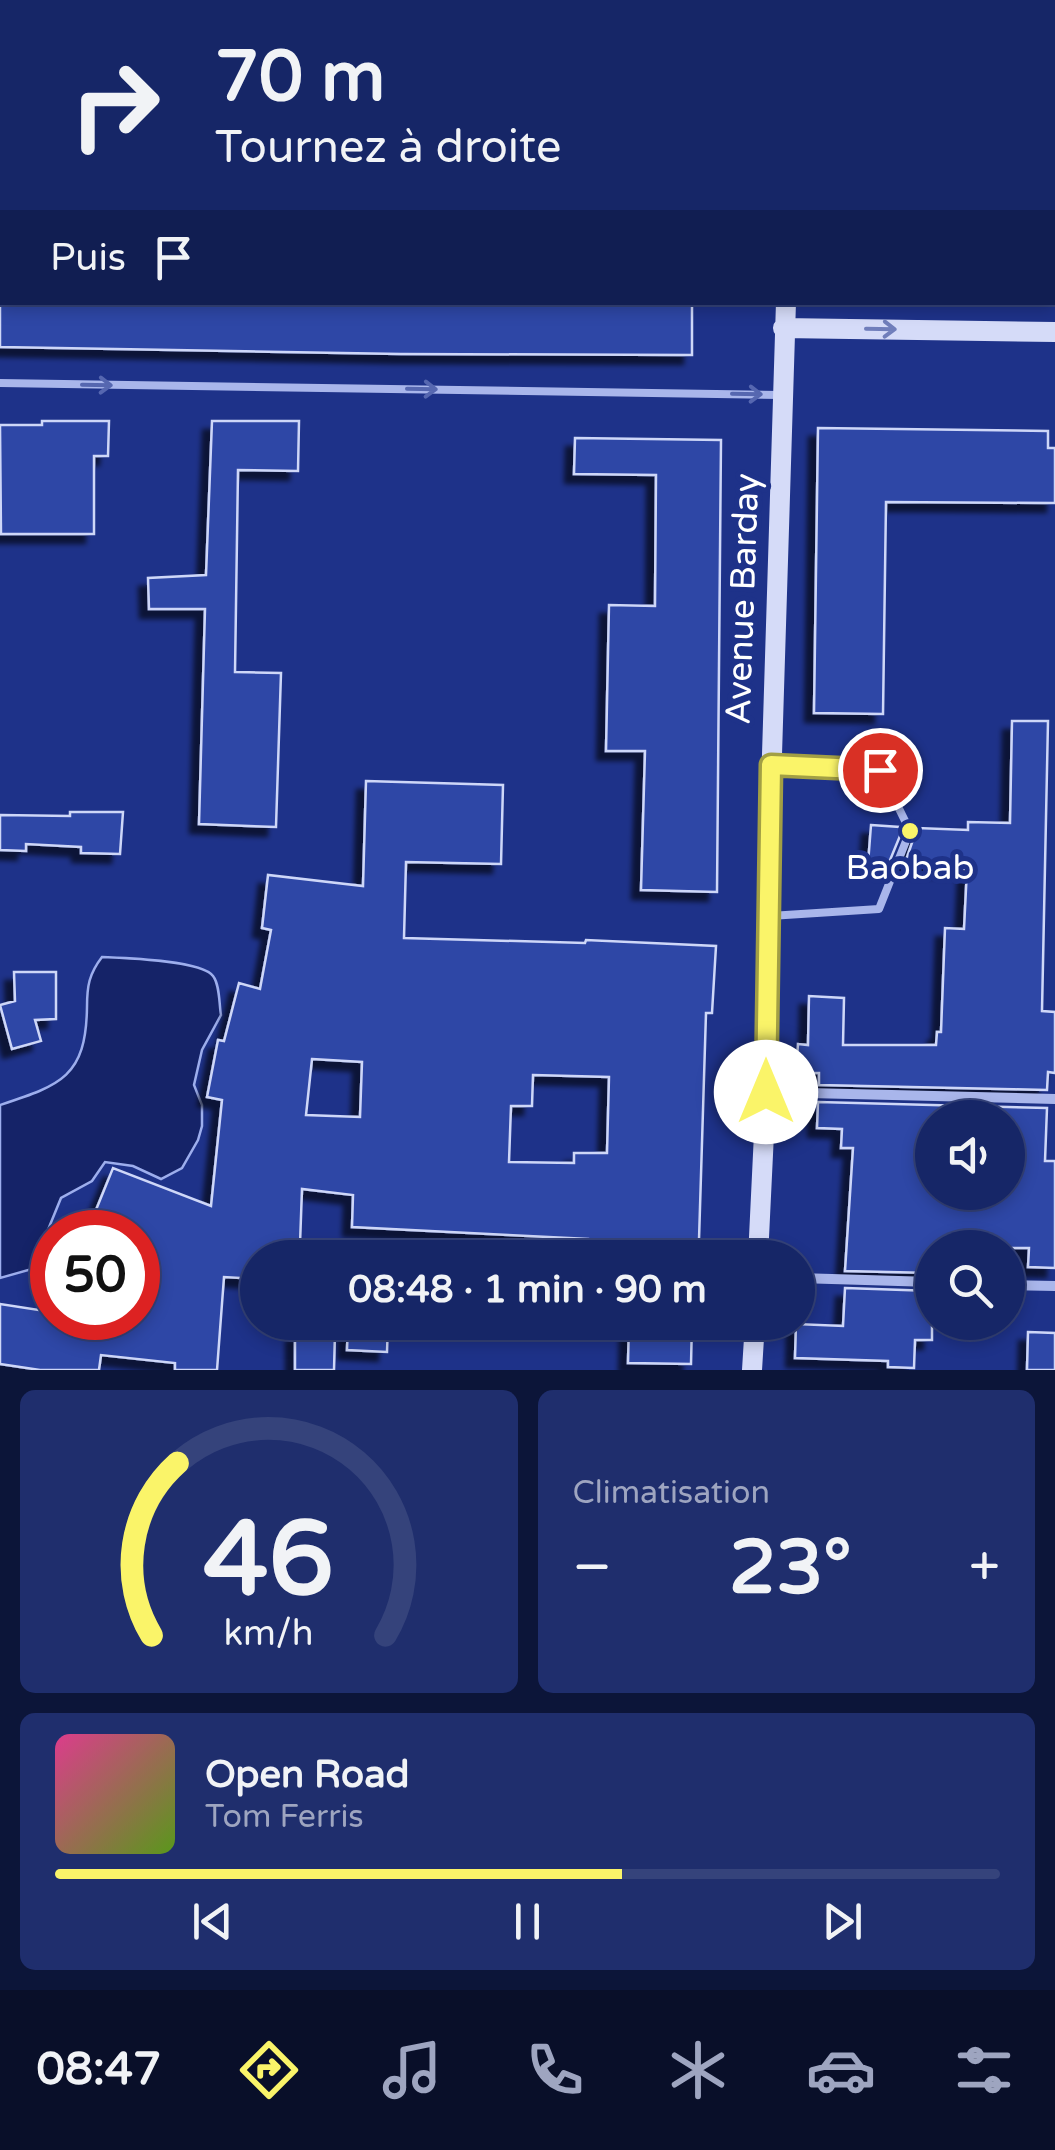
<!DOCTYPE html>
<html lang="fr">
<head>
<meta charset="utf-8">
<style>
  body { margin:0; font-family:"Varela Round",sans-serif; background:#1f2e6d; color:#f1f3f6; height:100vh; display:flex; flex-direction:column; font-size:38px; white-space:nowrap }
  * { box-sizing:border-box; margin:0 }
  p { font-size:32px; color:#9ea5c0 }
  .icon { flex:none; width:55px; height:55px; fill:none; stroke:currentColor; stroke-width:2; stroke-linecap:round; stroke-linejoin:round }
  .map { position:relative; height:1370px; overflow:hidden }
  .drawer { display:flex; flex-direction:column; gap:20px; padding:20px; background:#0c1539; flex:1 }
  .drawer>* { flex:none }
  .guide { position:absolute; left:0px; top:0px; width:1055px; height:305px; box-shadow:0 5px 15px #0003,0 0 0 2px #35437b; background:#162667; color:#f1f3f6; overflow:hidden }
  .controls { position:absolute; left:915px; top:1100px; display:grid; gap:20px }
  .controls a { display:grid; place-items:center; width:110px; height:110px; border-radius:50%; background:#162667; box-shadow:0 5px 15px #0003,0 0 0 2px #35437b; font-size:50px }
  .speed { position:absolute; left:30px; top:1210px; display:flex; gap:20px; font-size:50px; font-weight:700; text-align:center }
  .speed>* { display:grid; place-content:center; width:130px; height:130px; border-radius:50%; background:#162667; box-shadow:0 5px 15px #0003,0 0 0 2px #35437b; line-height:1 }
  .speed .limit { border:15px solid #d22; background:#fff; color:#111 }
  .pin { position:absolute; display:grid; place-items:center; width:85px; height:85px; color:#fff; margin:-42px; border:5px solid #fff; border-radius:50%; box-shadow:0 2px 10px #0007 }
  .me { position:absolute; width:110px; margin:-55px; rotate:0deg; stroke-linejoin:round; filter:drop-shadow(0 0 8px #0008) }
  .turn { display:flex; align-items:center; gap:35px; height:210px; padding:0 50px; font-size:45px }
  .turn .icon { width:130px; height:130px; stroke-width:2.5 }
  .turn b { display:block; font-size:70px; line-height:85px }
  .then { display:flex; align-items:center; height:95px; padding:0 50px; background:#0003; gap:20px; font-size:38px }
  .big { font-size:75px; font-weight:700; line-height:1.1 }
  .drawer .tile { flex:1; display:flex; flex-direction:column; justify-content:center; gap:15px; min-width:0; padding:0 35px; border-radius:15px; background:#1f2e6d }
  .drawer .dial { align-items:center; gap:0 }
  .dial svg { height:260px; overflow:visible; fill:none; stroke:#35437b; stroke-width:7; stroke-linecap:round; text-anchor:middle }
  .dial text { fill:#f1f3f6; stroke:none }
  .song { display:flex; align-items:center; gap:30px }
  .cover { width:120px; height:120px; border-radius:15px; background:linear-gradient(135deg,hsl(330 70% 55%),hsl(90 70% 35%)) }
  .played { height:10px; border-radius:5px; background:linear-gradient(90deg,#faf469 60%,#35437b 60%) }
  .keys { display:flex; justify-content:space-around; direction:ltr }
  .heat { display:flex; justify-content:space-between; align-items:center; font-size:55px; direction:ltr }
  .drawer .tiles { flex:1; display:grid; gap:20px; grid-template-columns:1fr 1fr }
  .tile:last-child { grid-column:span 2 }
  .trip { position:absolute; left:240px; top:1240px; width:575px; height:100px; border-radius:50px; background:#162667; box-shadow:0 5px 15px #0003,0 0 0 2px #35437b; font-weight:700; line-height:100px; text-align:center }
  .tabs { display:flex; height:160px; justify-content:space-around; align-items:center; background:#090f29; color:#9ea5c0 }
  .tabs .icon { width:70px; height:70px }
  .tabs .on { color:#faf469 }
  .tabs b { font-size:45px; color:#f1f3f6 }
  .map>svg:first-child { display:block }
  .water { fill:#152368; stroke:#9daeed; stroke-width:2.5 }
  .building { fill:#2e46a6; stroke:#ced7f8; stroke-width:2.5; fill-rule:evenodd; filter:url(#shadow) }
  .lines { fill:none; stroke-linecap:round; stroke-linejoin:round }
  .service { stroke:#a9b6eb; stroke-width:8 }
  .minor { stroke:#a9b6eb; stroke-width:10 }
  .secondary { stroke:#d5dbf8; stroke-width:20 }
  .oneway { stroke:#707ebb }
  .oneway2 { stroke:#5667b0 }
  .route-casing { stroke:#a29f44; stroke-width:25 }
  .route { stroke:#faf469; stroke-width:18 }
  .poi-dot { fill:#faf469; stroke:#1e3289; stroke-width:4 }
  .labels { text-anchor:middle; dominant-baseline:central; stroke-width:10; stroke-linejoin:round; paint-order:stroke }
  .street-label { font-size:35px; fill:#fff; stroke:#1e3289 }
  .poi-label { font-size:35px; fill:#fff; stroke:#1e3289 }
</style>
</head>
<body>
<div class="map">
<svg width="1055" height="1370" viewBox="0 0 1055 1370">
  <defs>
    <filter id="shadow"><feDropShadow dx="-9" dy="9" stdDeviation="2.5" flood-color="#0009"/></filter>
  </defs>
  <rect width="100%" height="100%" fill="#1e3289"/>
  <path class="water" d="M102 957C123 958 201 960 213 976 220 985 219 1004 221 1015L202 1050 194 1085 202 1105V1126L198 1140 182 1168 161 1179 133 1166 105 1162 92 1181 61 1198 32 1269 0 1278V1105C61 1085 86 1077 87 1007 87 986 89 974 102 957Z"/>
  <path class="building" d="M0 302H692V355L401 354 0 347Z
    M42 421H109L108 456H94V534H1L0 425H42Z
    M212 421H299L298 471 238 470 235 672 281 673 276 827 199 824 205 609H149L148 578 206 575Z
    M818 428 1048 431V448H1055V503L886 502 883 714 814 713Z
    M575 438 721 440 717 892 641 890 645 751H606L609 605 655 606 656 475 574 474Z
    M1012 721H1048L1042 1011 1055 1012V1073L1048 1072 1047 1090 819 1085V1073H796L798 1044 808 1045 809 996 844 998 843 1045H936L937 1032H941L945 928 964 929 967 869 904 866 917 828 968 830V822L1010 823Z
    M366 781 503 785 501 864 406 862 404 938 585 943 586 940 716 946 712 1013H706L699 1240H696L695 1258H587L588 1239 352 1227 353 1195 302 1189 300 1244H294L292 1258H258V1279L224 1277 217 1370H175V1363L101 1355 99 1370H40L0 1364V1304L52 1312V1318H138L141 1264 138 1263V1232H87L113 1168 211 1206 222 1100 207 1097 218 1040 224 1041 239 983 260 989 271 930 262 928 268 875 363 886ZM312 1059 362 1062 360 1117 306 1115ZM533 1075 609 1077 607 1153H574V1163L509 1162 511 1106H532Z
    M70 812H123L120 854 81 853V847L26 844V851L0 850V815L70 816Z
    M871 825 900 827 902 831 888 865 868 864Z
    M14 972H56V1019L35 1020 41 1041 12 1049 0 1005 15 1001Z
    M818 1102 1047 1108 1045 1161H1055V1268L1028 1267 1029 1248H932V1273L845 1271 853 1148H841L842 1129 817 1128ZM932 1118H1008V1192H932Z
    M845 1288 932 1291V1340H915L914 1368 888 1367V1361L795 1358 796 1324 843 1326Z
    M348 1322H388L387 1352 347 1350Z
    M629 1322H692L691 1364 628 1363Z
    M295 1332H335L334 1370H295Z
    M1028 1332 1055 1333V1370H1027Z"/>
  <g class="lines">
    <path class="service" d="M0 131H2
      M0 383 780 395
      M770 916 879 909 910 831 880 770 775 765"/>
    <path class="minor" d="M326 2V0
      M766 1092 1055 1099
      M798 1278 932 1282
      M1008 1285 1055 1286"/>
    <path class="secondary" d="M794 2V0
      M1052 268H1055
      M783 328 1055 332
      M758 1258 766 1092 767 916 786 302
      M752 1370 755 1322"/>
  </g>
  <defs><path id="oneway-shaft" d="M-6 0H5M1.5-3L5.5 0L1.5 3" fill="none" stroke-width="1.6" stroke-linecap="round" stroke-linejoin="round" transform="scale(2.5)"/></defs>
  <use class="oneway" href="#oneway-shaft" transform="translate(881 329) rotate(1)"/>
  <g class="oneway2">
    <use href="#oneway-shaft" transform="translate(97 385) rotate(1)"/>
    <use href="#oneway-shaft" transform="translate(422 389) rotate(1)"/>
    <use href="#oneway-shaft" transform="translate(747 394) rotate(1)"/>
  </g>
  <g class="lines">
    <g class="route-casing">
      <path id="route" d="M766 1092 771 765 880 770"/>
    </g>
    <use href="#route" class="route"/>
  </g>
  <circle class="poi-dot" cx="910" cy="831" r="10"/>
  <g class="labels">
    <g class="street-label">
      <text transform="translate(743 599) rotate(-88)">Avenue Barday</text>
    </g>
    <g class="poi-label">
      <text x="910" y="868">Baobab</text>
    </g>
  </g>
</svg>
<div class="controls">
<a><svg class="icon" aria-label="sound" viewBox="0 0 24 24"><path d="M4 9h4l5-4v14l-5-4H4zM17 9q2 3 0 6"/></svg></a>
<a><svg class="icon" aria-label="search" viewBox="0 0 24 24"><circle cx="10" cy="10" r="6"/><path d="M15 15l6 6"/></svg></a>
</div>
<div class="speed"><div class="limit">50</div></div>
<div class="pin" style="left:880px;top:770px;background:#d93025"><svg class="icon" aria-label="arrive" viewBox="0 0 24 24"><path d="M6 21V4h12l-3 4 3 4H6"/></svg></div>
<svg class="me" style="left:766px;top:1092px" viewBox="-20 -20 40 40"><circle r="19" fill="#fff"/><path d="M0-13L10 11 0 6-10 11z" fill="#faf469"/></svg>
<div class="trip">08:48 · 1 min · 90 m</div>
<div class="guide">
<div class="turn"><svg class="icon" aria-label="right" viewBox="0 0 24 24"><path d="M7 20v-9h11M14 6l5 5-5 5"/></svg><div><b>70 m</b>Tournez à droite</div></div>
<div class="then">Puis<svg class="icon" aria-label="arrive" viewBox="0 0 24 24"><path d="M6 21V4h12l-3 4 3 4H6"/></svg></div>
</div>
</div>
<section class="drawer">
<div class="tiles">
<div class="tile dial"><svg viewBox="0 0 100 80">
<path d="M14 69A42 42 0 1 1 86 69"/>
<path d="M14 69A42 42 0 0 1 22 16" stroke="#faf469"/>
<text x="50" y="56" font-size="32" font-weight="700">46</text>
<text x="50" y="72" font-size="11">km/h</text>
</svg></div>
<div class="tile"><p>Climatisation</p>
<div class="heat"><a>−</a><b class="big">23°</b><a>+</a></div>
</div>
<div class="tile">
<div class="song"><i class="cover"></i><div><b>Open Road</b><p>Tom Ferris</p></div></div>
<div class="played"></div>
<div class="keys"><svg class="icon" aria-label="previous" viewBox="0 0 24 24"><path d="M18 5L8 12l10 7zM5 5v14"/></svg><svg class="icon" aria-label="pause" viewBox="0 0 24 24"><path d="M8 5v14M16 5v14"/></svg><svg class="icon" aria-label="next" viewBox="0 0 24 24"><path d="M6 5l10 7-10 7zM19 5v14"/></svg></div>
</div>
</div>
</section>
<nav class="tabs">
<b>08:47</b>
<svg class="icon on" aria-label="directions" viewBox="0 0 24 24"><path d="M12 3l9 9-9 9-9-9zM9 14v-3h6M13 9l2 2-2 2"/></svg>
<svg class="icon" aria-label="music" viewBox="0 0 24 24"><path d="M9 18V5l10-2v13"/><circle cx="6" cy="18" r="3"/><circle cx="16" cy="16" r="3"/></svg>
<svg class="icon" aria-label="phone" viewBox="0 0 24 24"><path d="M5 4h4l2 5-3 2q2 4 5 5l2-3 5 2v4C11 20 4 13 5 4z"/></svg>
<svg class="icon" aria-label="climate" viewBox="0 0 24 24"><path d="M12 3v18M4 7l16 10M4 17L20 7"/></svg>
<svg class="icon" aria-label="car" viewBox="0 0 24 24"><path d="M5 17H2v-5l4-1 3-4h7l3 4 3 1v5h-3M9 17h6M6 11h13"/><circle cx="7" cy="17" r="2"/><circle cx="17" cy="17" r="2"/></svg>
<svg class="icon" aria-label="filters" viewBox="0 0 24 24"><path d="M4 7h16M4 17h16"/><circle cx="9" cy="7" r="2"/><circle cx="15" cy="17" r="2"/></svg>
</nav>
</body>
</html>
